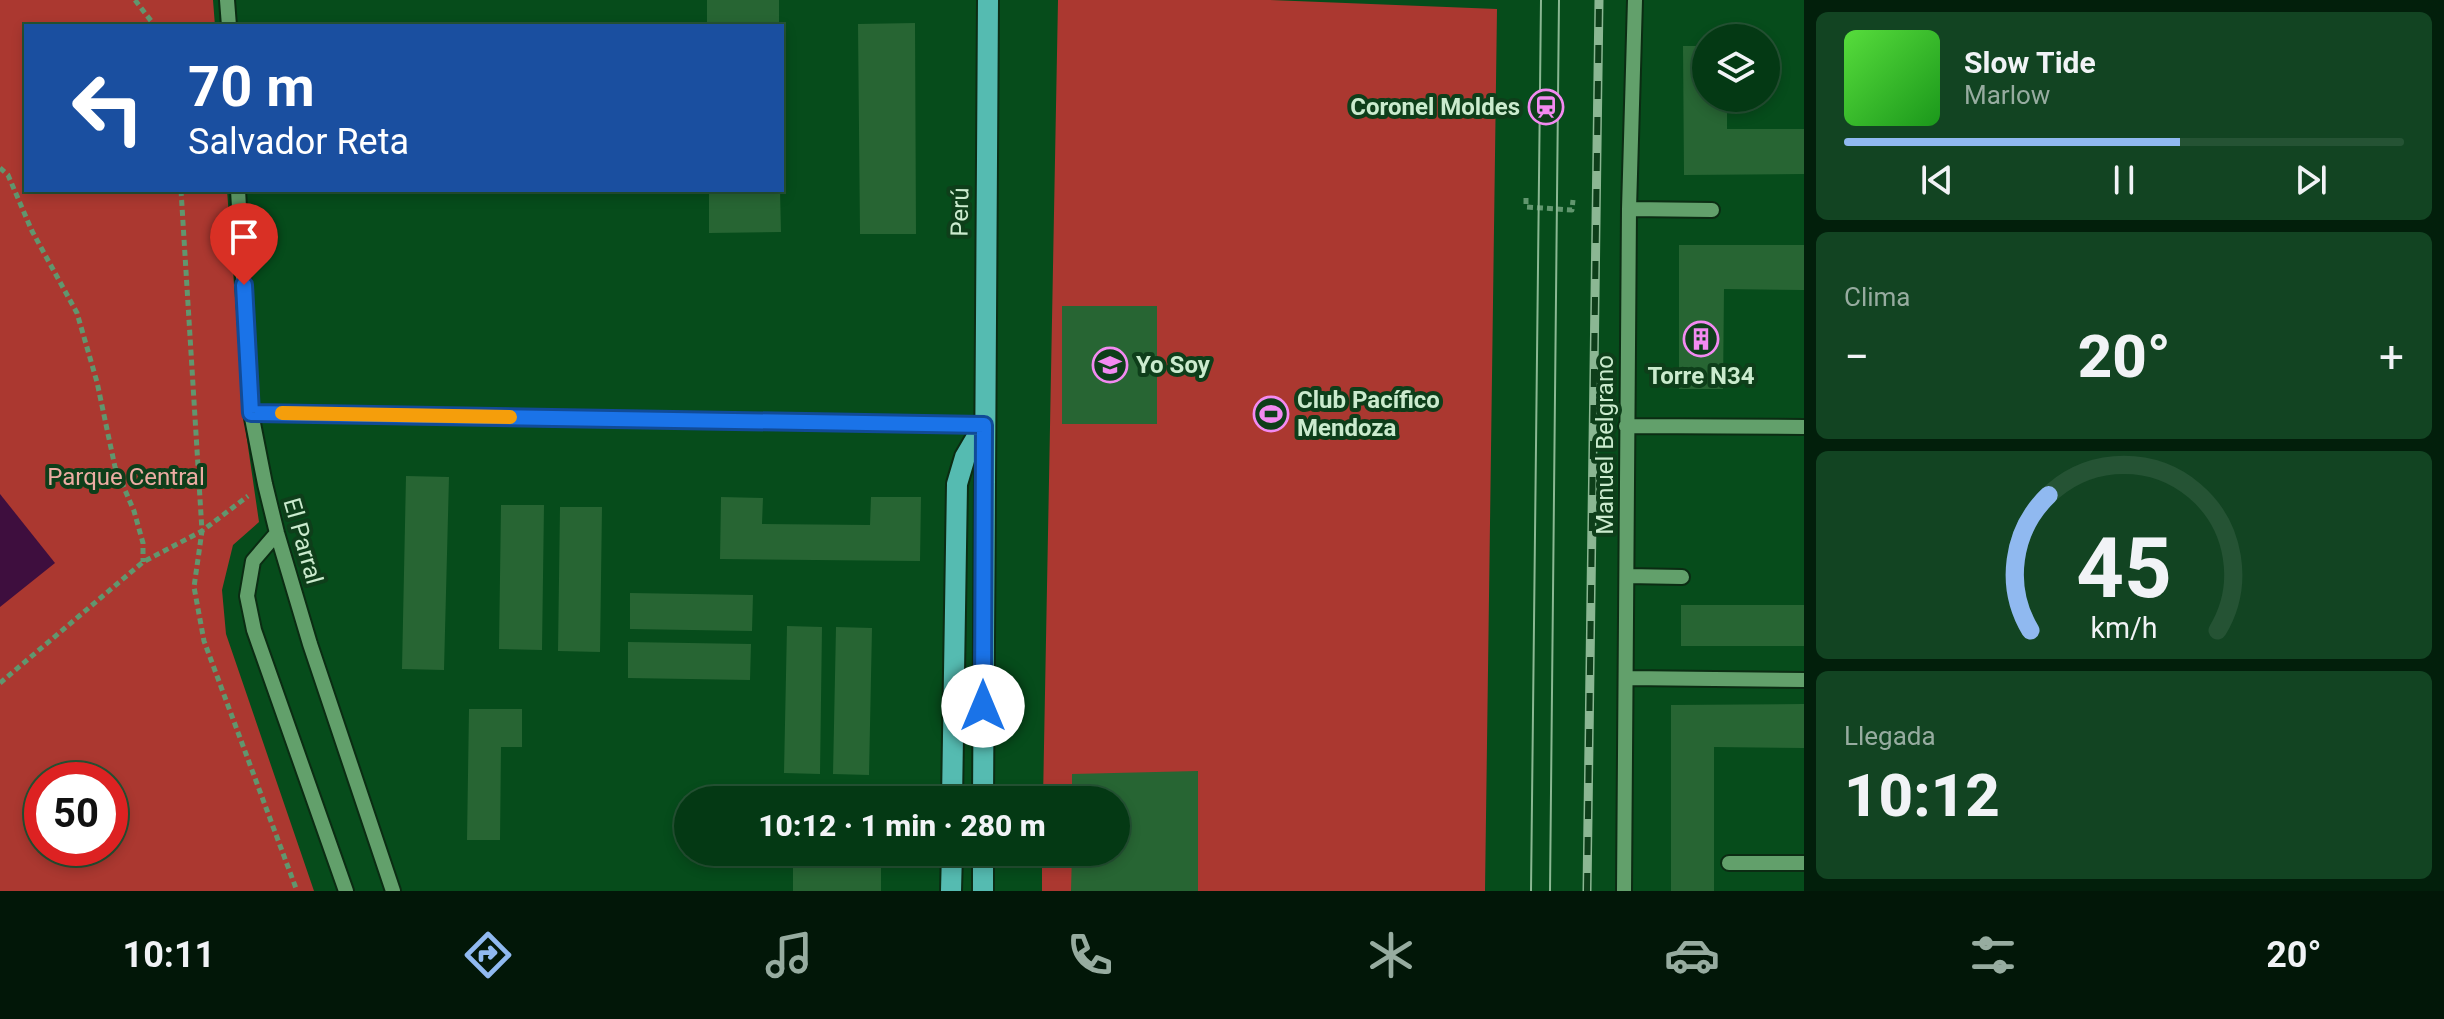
<!DOCTYPE html>
<html lang="es">
<head>
<meta charset="utf-8">
<style>
  body { margin:0; font-family:Roboto,sans-serif; background:#124422; color:#f1f3f6; height:100vh; display:flex; flex-direction:column; font-size:30px; white-space:nowrap }
  * { box-sizing:border-box; margin:0 }
  p { font-size:26px; color:#97aca0 }
  .icon { flex:none; width:44px; height:44px; fill:none; stroke:currentColor; stroke-width:2; stroke-linecap:round; stroke-linejoin:round }
  .map { position:relative; flex:1; overflow:hidden }
  .sheet { display:flex; flex-direction:column; gap:12px; padding:12px; background:#021f0b; width:640px }
  .sheet>* { flex:none }
  .guide { position:absolute; left:24px; top:24px; width:760px; height:168px; border-radius:0px; box-shadow:0 4px 12px #0003,0 0 0 2px #255334; background:#1a4fa0; color:#fff; overflow:hidden }
  .fabs { position:absolute; left:1692px; top:24px; display:grid; gap:16px }
  .fabs a { display:grid; place-items:center; width:88px; height:88px; border-radius:50%; background:#043914; box-shadow:0 4px 12px #0003,0 0 0 2px #255334; font-size:40px }
  .speed { position:absolute; left:24px; top:762px; display:flex; gap:16px; font-size:40px; font-weight:700; text-align:center }
  .speed>* { display:grid; place-content:center; width:104px; height:104px; border-radius:50%; background:#043914; box-shadow:0 4px 12px #0003,0 0 0 2px #255334; line-height:1 }
  .speed .limit { border:12px solid #d22; background:#fff; color:#111 }
  .pin { position:absolute; display:grid; place-items:center; width:68px; height:68px; color:#fff; margin:-82px -34px; border-radius:50% 50% 50% 0; rotate:-45deg; box-shadow:0 0 8px #0007 }
  .pin .icon { rotate:45deg }
  .me { position:absolute; width:88px; margin:-44px; rotate:0deg; stroke-linejoin:round; filter:drop-shadow(0 0 6px #0008) }
  .turn { display:flex; align-items:center; gap:28px; height:168px; padding:0 32px; font-size:36px }
  .turn .icon { width:104px; height:104px; stroke-width:2.5 }
  .turn b { display:block; font-size:56px; line-height:68px }
  .big { font-size:60px; font-weight:800; line-height:1.1 }
  .sheet .card { flex:1; display:flex; flex-direction:column; justify-content:center; gap:12px; min-width:0; padding:0 28px; border-radius:12px; background:#124422 }
  .sheet .dial { align-items:center; gap:0 }
  .dial svg { height:208px; overflow:visible; fill:none; stroke:#255334; stroke-width:7; stroke-linecap:round; text-anchor:middle }
  .dial text { fill:#f1f3f6; stroke:none }
  .song { display:flex; align-items:center; gap:24px }
  .cover { width:96px; height:96px; border-radius:12px; background:linear-gradient(135deg,hsl(110 70% 55%),hsl(120 70% 35%)) }
  .played { height:8px; border-radius:4px; background:linear-gradient(90deg,#90b9f0 60%,#255334 60%) }
  .keys { display:flex; justify-content:space-around; direction:ltr }
  .heat { display:flex; justify-content:space-between; align-items:center; font-size:44px; direction:ltr }
  .trip { position:absolute; left:674px; top:786px; width:456px; height:80px; border-radius:40px; background:#043914; box-shadow:0 4px 12px #0003,0 0 0 2px #255334; font-weight:800; line-height:80px; text-align:center }
  .tabs { display:flex; height:128px; justify-content:space-around; align-items:center; background:#021708; color:#97aca0 }
  .tabs .icon { width:56px; height:56px }
  .tabs .active { color:#90b9f0 }
  .tabs b { font-size:36px; color:#f1f3f6 }
  main { display:flex; flex:1; min-height:0 }
  .map>svg:first-child { display:block }
  .green { fill:#ab3830; fill-rule:evenodd }
  .water { fill:#3e0e3e }
  .building { fill:#276533 }
  .lines { fill:none; stroke-linecap:round; stroke-linejoin:round }
  .minor-casing { stroke:#0b2c13; stroke-width:18 }
  .major-casing { stroke:#0b2c13; stroke-width:24 }
  .path { stroke:#61966e; stroke-width:5; stroke-dasharray:6 4; stroke-linecap:butt }
  .minor { stroke:#62a06b; stroke-width:14 }
  .major { stroke:#55bbb1; stroke-width:20 }
  .tram { stroke:#8bb793; stroke-width:2 }
  .rail-casing { stroke:#8bb793; stroke-width:9 }
  .rail { stroke:#0e3e1a; stroke-width:6; stroke-dasharray:18; stroke-linecap:butt }
  .route-casing { stroke:#114b97; stroke-width:20 }
  .route { stroke:#1a73e8; stroke-width:14 }
  .slow { stroke:#f59e0b; stroke-width:14 }
  .labels { text-anchor:middle; dominant-baseline:central; stroke-width:8; stroke-linejoin:round; paint-order:stroke }
  .poi-label { font-size:24px; font-weight:bold; fill:#cbebce; stroke:#0e3e1a; text-anchor:start }
  .street-label { font-size:24px; fill:#cbebce; stroke:#0e3e1a }
  .park-label { font-size:24px; fill:#ecaca3; stroke:#0e3e1a }
</style>
</head>
<body>
<main>
<div class="map">
<svg width="1804" height="891" viewBox="0 0 1804 891">
  <rect width="100%" height="100%" fill="#064c1b"/>
  <path class="green" d="M0 0H213L215 26H26V190H227L244 419 259 522 233 545 222 590 226 634 314 891H0ZM42 780H110V848H42Z
    M1058 0H1270L1497 9 1485 891H1042V852H1116V800H1043Z"/>
  <path class="water" d="M0 494 55 563 0 607Z"/>
  <path class="building" d="M707 0H779V26H707Z
    M915 23 916 234H860L858 24Z
    M1683 46H1706V98H1727V129H1804V174L1684 175Z
    M709 190H780L781 232 709 233Z
    M1679 245H1804V290L1724 289 1723 389H1679Z
    M1062 306H1157V424H1062Z
    M406 476 449 477 444 670 402 669Z
    M721 497 763 498 762 524 870 525 871 497H921L920 561 720 559Z
    M501 505H544L542 650 499 649Z
    M560 507H602L600 652 558 651Z
    M630 593 753 595 752 631 630 629Z
    M1681 605H1804V646H1681Z
    M787 626 822 627 820 774 784 773Z
    M836 627 872 628 869 775 833 774Z
    M628 642 751 644 750 680 628 678Z
    M1804 704V748L1714 747V891H1671V705Z
    M469 709H522V747H501L500 840H467Z
    M1198 771V891H1071L1072 852H1116V800H1072V774Z
    M793 852H881V891H793Z"/>
  <g class="lines">
    <g class="minor-casing">
      <path id="minor" d="M227 0 229 26
        M238 190 251 413 265 484 277 533 310 644 393 891
        M1629 209 1712 210
        M251 413 984 425
        M1626 426 1804 427
        M277 533 253 561 247 596 254 630 346 891
        M1627 576 1682 577
        M1627 678 1804 680
        M1729 863H1804
        M1624 891 1629 209 1635 0"/>
    </g>
    <g class="major-casing">
      <path id="major" d="M952 800 957 484 965 457 982 428
        M983 800 988 0
        M951 891 952 852
        M983 891V852"/>
    </g>
    <path class="path" d="M135 0 155 26
      M0 168 8 175 32 231 77 313 97 382 115 467 134 511 143 543V562
      M181 190 202 531 194 587 204 641 297 891
      M1526 198V207L1572 210 1573 200
      M0 683 143 562 202 531 248 496"/>
    <use href="#minor" class="minor"/>
    <use href="#major" class="major"/>
    <path class="tram" d="M1531 891 1541 0
      M1550 891 1559 0"/>
    <g class="rail-casing">
      <path id="rail" d="M1587 891 1599 0"/>
    </g>
    <use href="#rail" class="rail"/>
  </g>
  <g class="lines">
    <g class="route-casing">
      <path id="route" d="M244 285 251 413 984 425 983 706"/>
    </g>
    <use href="#route" class="route"/>
    <path class="slow" d="M282 413 510 417"/>
  </g>
  <defs>
    <g id="station-ring" transform="scale(1.8)"><circle r="9.5" fill="#0e3e1a" stroke="#f38af1" stroke-width="1.5"/><path d="M-3-6H3Q5-6 5-4V2Q5 4 3 4L4.5 6H3L1.5 4h-3L-3 6H-4.5L-3 4Q-5 4-5 2V-4Q-5-6-3-6ZM-3.5-4v3h7v-3ZM-3.5 1v1.5H-2V1ZM2 1v1.5H3.5V1Z" fill="#f38af1"/></g>
    <g id="building-ring" transform="scale(1.8)"><circle r="9.5" fill="#0e3e1a" stroke="#f38af1" stroke-width="1.5"/><path d="M-4-6H4V6H1V3H-1V6H-4ZM-2.5-4.3h1.7v1.8h-1.7ZM.8-4.3h1.7v1.8H.8ZM-2.5-1h1.7V.8h-1.7ZM.8-1h1.7V.8H.8Z" fill="#f38af1"/></g>
    <g id="school-ring" transform="scale(1.8)"><circle r="9.5" fill="#0e3e1a" stroke="#f38af1" stroke-width="1.5"/><path d="M0-5L7-2L0 1L-7-2ZM-4 1L0 2.5L4 1V4Q0 6-4 4Z" fill="#f38af1"/></g>
    <g id="stadium-ring" transform="scale(1.8)"><circle r="9.5" fill="#0e3e1a" stroke="#f38af1" stroke-width="1.5"/><path d="M0-5a6.5 5 0 1 0 0 10a6.5 5 0 1 0 0-10ZM-3.5-1.8h7v3.6h-7Z" fill="#f38af1"/></g>
  </defs>
  <g fill-rule="evenodd">
    <use href="#station-ring" x="1546" y="107"/>
    <use href="#building-ring" x="1701" y="339"/>
    <use href="#school-ring" x="1110" y="365"/>
    <use href="#stadium-ring" x="1271" y="414"/>
  </g>
  <g class="labels">
    <g class="poi-label">
      <text x="1520" y="107" text-anchor="end">Coronel Moldes</text>
      <text x="1136" y="365">Yo Soy</text>
      <text x="1701" y="376" text-anchor="middle">Torre N34</text>
      <text x="1297" y="400">Club Pacífico<tspan x="1297" dy="28">Mendoza</tspan></text>
    </g>
    <g class="street-label">
      <text transform="translate(960 212) rotate(-89)">Perú</text>
      <text transform="translate(1605 445) rotate(-90)">Manuel Belgrano</text>
      <text transform="translate(303 541) rotate(74)">El Parral</text>
    </g>
    <g class="park-label">
      <text x="126" y="477">Parque Central</text>
    </g>
  </g>
</svg>
<div class="fabs">
<a><svg class="icon" aria-label="layers" viewBox="0 0 24 24"><path d="M12 4l9 5-9 5-9-5zM3 14l9 5 9-5"/></svg></a>
</div>
<div class="speed"><div class="limit">50</div></div>
<div class="pin" style="left:244px;top:285px;background:#d93025"><svg class="icon" aria-label="arrive" viewBox="0 0 24 24"><path d="M6 21V4h12l-3 4 3 4H6"/></svg></div>
<svg class="me" style="left:983px;top:706px" viewBox="-20 -20 40 40"><circle r="19" fill="#fff"/><path d="M0-13L10 11 0 6-10 11z" fill="#1a73e8"/></svg>
<div class="trip">10:12 · 1 min · 280 m</div>
<div class="guide">
<div class="turn"><svg class="icon" aria-label="left" viewBox="0 0 24 24"><path d="M17 20v-9H6M10 6l-5 5 5 5"/></svg><div><b>70 m</b>Salvador Reta</div></div>
</div>
</div>
<section class="sheet">
<div class="card">
<div class="song"><i class="cover"></i><div><b>Slow Tide</b><p>Marlow</p></div></div>
<div class="played"></div>
<div class="keys"><svg class="icon" aria-label="previous" viewBox="0 0 24 24"><path d="M18 5L8 12l10 7zM5 5v14"/></svg><svg class="icon" aria-label="pause" viewBox="0 0 24 24"><path d="M8 5v14M16 5v14"/></svg><svg class="icon" aria-label="next" viewBox="0 0 24 24"><path d="M6 5l10 7-10 7zM19 5v14"/></svg></div>
</div>
<div class="card"><p>Clima</p>
<div class="heat"><a>−</a><b class="big">20°</b><a>+</a></div>
</div>
<div class="card dial"><svg viewBox="0 0 100 80">
<path d="M14 69A42 42 0 1 1 86 69"/>
<path d="M14 69A42 42 0 0 1 21 17" stroke="#90b9f0"/>
<text x="50" y="56" font-size="32" font-weight="700">45</text>
<text x="50" y="72" font-size="11">km/h</text>
</svg></div>
<div class="card"><p>Llegada</p><b class="big">10:12</b></div>
</section>
</main>
<nav class="tabs">
<b>10:11</b>
<svg class="icon active" aria-label="directions" viewBox="0 0 24 24"><path d="M12 3l9 9-9 9-9-9zM9 14v-3h6M13 9l2 2-2 2"/></svg>
<svg class="icon" aria-label="music" viewBox="0 0 24 24"><path d="M9 18V5l10-2v13"/><circle cx="6" cy="18" r="3"/><circle cx="16" cy="16" r="3"/></svg>
<svg class="icon" aria-label="phone" viewBox="0 0 24 24"><path d="M5 4h4l2 5-3 2q2 4 5 5l2-3 5 2v4C11 20 4 13 5 4z"/></svg>
<svg class="icon" aria-label="climate" viewBox="0 0 24 24"><path d="M12 3v18M4 7l16 10M4 17L20 7"/></svg>
<svg class="icon" aria-label="car" viewBox="0 0 24 24"><path d="M5 17H2v-5l4-1 3-4h7l3 4 3 1v5h-3M9 17h6M6 11h13"/><circle cx="7" cy="17" r="2"/><circle cx="17" cy="17" r="2"/></svg>
<svg class="icon" aria-label="filters" viewBox="0 0 24 24"><path d="M4 7h16M4 17h16"/><circle cx="9" cy="7" r="2"/><circle cx="15" cy="17" r="2"/></svg>
<b>20°</b>
</nav>
</body>
</html>
